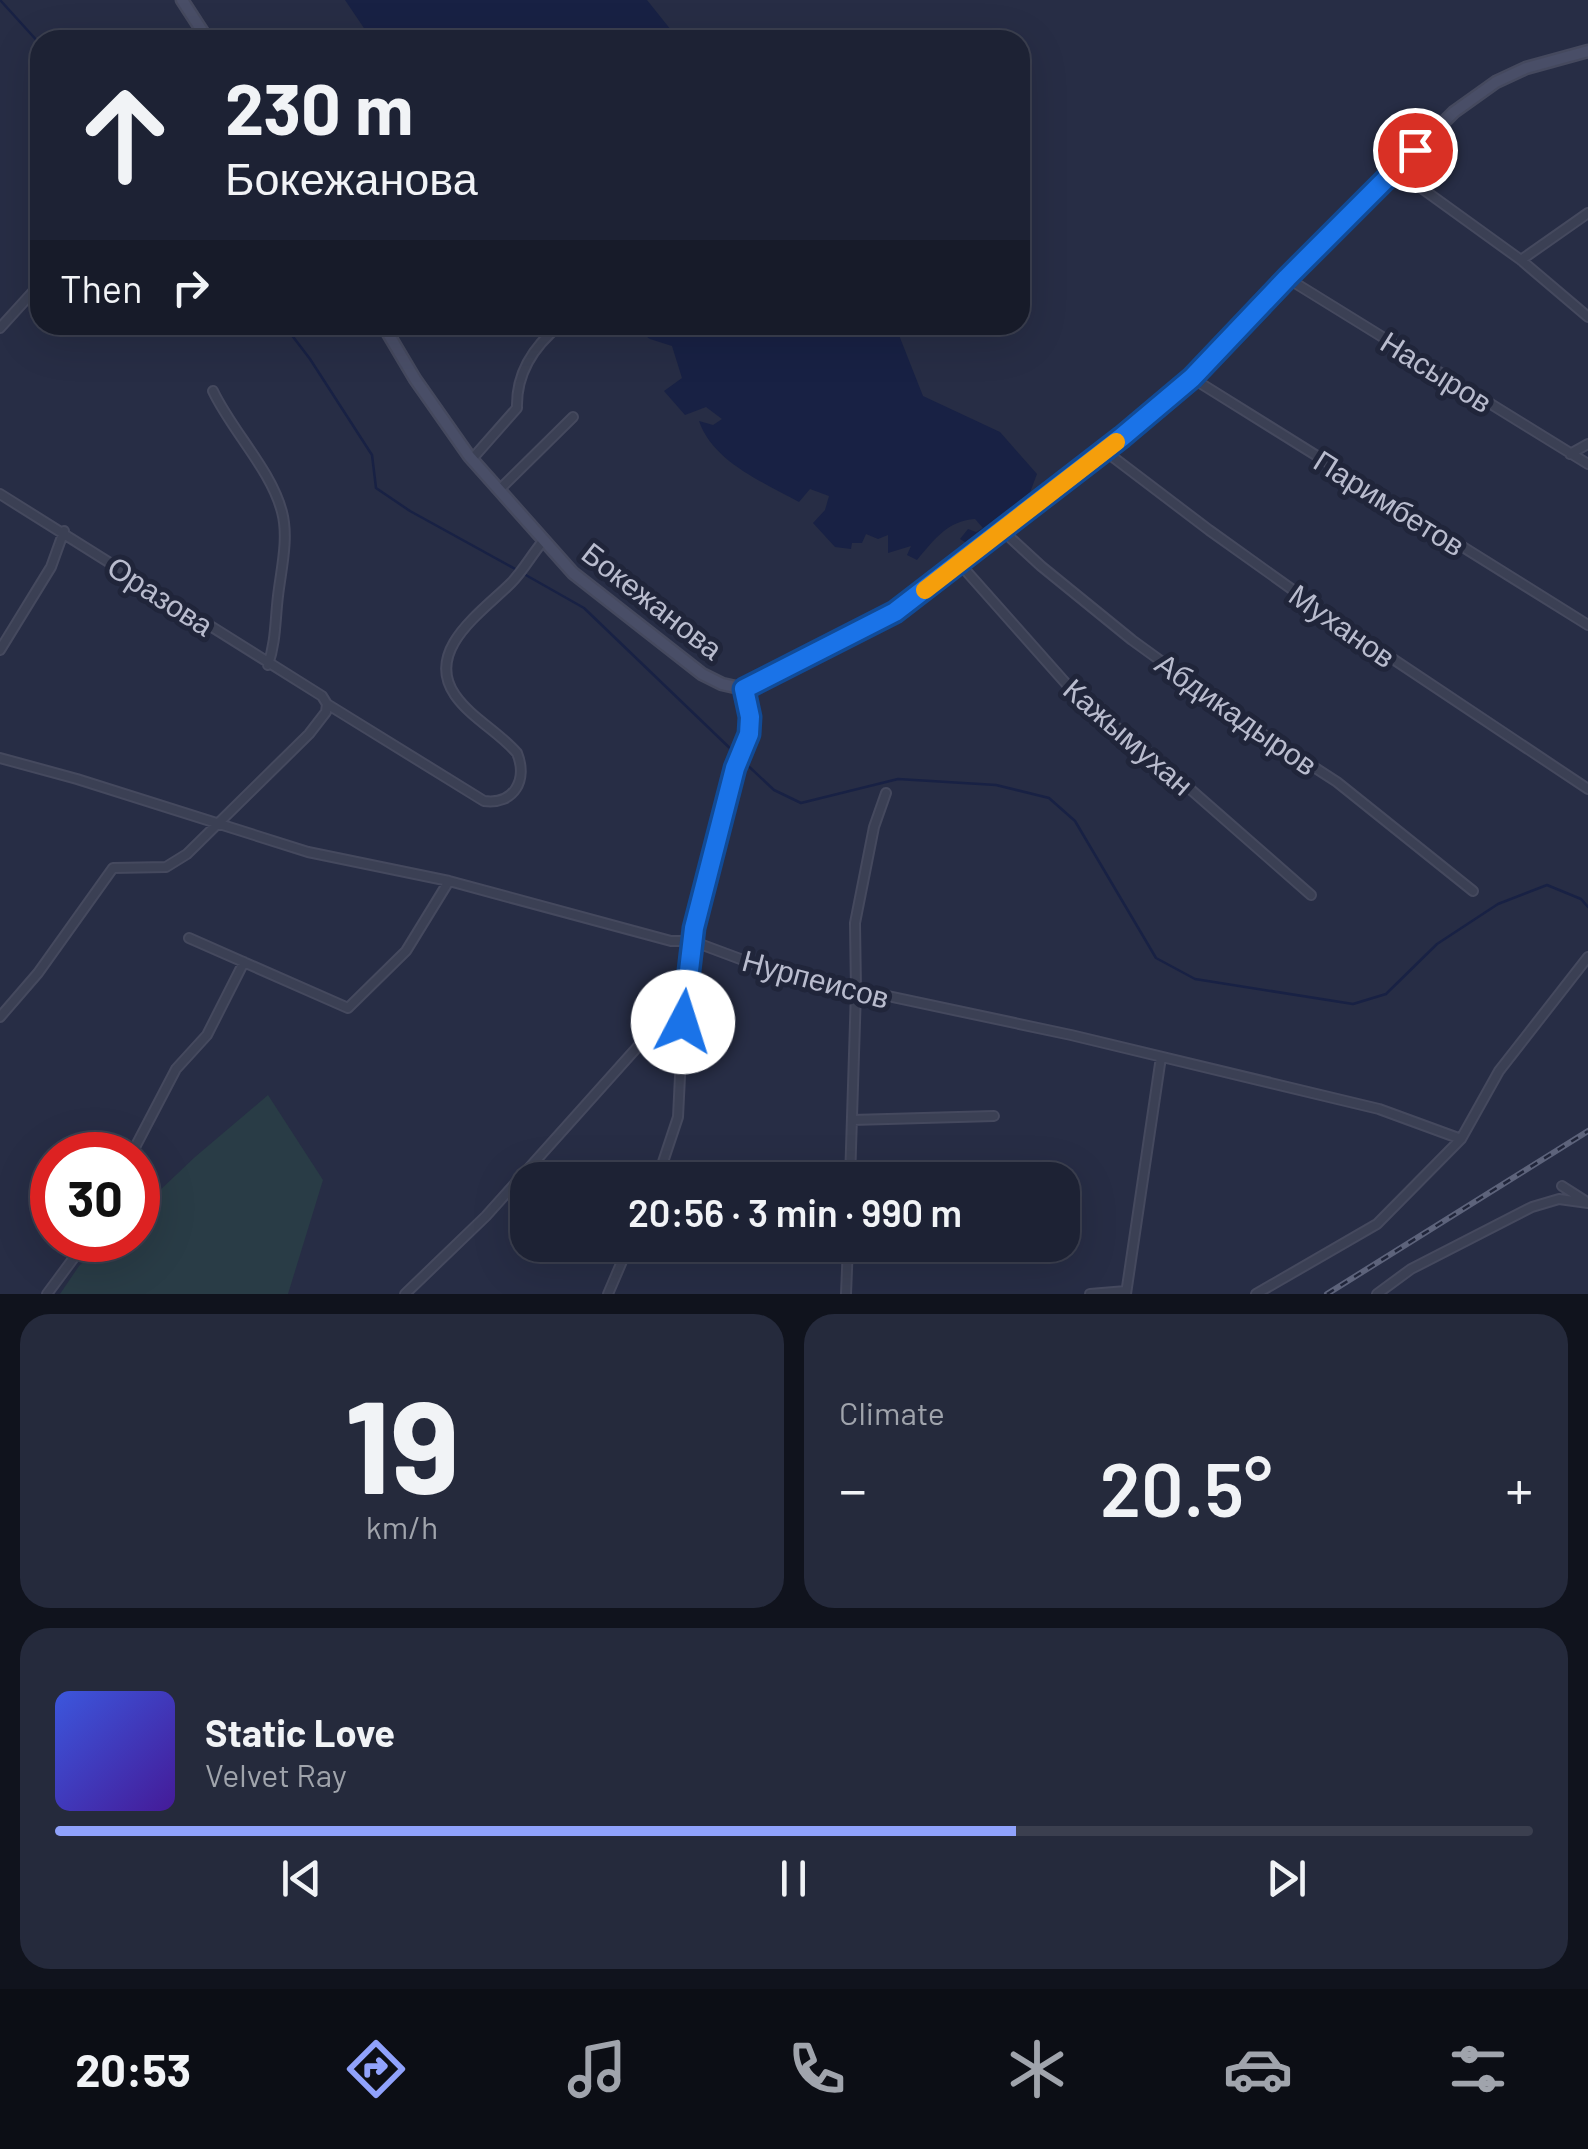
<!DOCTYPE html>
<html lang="en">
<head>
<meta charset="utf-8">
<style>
  body { margin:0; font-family:Barlow,sans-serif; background:#252a3c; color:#f1f3f6; height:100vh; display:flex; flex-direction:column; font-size:38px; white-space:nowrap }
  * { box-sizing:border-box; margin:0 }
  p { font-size:32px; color:#a0a4ac }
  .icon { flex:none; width:55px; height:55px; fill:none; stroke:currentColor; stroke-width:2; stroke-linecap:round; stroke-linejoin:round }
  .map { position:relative; height:1294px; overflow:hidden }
  .panel { display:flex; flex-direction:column; gap:20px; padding:20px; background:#10131d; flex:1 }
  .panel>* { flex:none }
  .hud { position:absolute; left:30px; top:30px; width:1000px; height:305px; border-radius:30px; box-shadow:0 10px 40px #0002,0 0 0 2px #3b3f4f; background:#1d2234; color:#f1f3f6; overflow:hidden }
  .speed { position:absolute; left:30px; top:1132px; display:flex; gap:20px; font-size:50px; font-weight:700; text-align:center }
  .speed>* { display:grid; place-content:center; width:130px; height:130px; border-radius:50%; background:#1d2234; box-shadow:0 10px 40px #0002,0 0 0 2px #3b3f4f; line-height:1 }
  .speed .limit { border:15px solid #d22; background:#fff; color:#111 }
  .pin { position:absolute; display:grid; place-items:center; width:85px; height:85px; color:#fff; margin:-42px; border:5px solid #fff; border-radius:50%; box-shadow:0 2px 10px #0007 }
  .me { position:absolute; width:110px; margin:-55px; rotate:5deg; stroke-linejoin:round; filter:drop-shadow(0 0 8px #0008) }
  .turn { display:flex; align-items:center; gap:35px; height:210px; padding:0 30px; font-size:45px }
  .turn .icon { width:130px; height:130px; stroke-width:2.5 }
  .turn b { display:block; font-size:70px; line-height:85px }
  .then { display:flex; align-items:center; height:95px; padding:0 30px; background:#0003; gap:20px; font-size:38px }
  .big { font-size:75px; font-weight:600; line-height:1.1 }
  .panel .widget { flex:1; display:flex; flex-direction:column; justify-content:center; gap:15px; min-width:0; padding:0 35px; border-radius:30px; background:#252a3c }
  .panel .dial { align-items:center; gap:0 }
  .dial b { font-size:130px; line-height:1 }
  .song { display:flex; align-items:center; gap:30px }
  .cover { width:120px; height:120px; border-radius:15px; background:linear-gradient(135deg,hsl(230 70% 55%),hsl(260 70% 35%)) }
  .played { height:10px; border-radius:5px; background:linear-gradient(90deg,#90a2fc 65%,#3b3f4f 65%) }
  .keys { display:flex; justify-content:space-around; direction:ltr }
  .heat { display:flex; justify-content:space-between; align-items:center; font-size:55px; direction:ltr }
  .panel .tiles { flex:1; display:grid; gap:20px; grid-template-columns:1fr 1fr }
  .widget:last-child { grid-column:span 2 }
  .trip { position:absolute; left:510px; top:1162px; width:570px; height:100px; border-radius:30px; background:#1d2234; box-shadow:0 10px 40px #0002,0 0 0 2px #3b3f4f; font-weight:600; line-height:100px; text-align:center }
  .tab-bar { display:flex; height:160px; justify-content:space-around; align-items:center; background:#0c0e15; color:#a0a4ac }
  .tab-bar .icon { width:70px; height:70px }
  .tab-bar .current { color:#90a2fc }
  .tab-bar b { font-size:45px; color:#f1f3f6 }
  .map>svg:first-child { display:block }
  .green { fill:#293c46 }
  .water { fill:#182144 }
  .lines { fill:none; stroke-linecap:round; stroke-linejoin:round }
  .stream { stroke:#182144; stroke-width:2.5 }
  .street-casing { stroke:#45495e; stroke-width:12 }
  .secondary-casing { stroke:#45495e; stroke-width:15 }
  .street { stroke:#3b4054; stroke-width:8 }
  .secondary { stroke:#494e67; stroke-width:10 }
  .rail-casing { stroke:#5d637b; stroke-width:6 }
  .rail { stroke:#20253a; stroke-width:2.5; stroke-dasharray:8; stroke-linecap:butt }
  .route-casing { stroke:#114b97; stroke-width:25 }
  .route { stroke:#1a73e8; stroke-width:18 }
  .slow { stroke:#f59e0b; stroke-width:18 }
  .labels { text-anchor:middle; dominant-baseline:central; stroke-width:10; stroke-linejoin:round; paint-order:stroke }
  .street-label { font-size:30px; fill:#b9bcce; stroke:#20253a }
</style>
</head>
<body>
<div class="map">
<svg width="1588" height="1294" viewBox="0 0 1588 1294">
  <rect width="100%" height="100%" fill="#272d45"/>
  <path class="green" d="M268 1095 323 1180 288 1294H60L79 1266 107 1240H138V1211L195 1157Z"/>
  <path class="water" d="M345 0H647L679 40H372Z
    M630 325H895L923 396 1000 432 1037 474 1029 495 970 545 960 539 968 529 976 532 983 528 975 519C947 521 934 540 917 560L907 555 911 546 888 553V535L878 539 866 534 862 543H852L851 549 835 547 813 523 825 510 829 496 810 489 799 502C763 482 713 462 699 421L713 425 722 419 706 407 685 415 664 391 682 378 672 346 650 339Z"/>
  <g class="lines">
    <path class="stream" d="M0 0 40 44
      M284 325 310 359 372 455 376 488 410 511 517 570
      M524 574 584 608 737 755
      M743 761 774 790 801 803 898 779 996 785 1049 798 1075 821 1156 958 1195 979 1353 1004 1386 994 1437 944 1498 904 1547 885 1581 899 1588 907"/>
    <g class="street-casing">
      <path id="street" d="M1395 169 1521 260 1588 317
        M1521 260 1588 213
        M1287 278 1588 464
        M166 325 167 326
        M0 328 40 284
        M1192 378 1588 625
        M213 391C232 431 271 470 282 512 289 538 281 570 278 596 275 621 276 641 268 665
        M1105 451 1209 530 1342 625 1588 789
        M1570 454 1588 444
        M472 459 517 408C516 374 534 346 560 325
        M499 490 573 417
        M0 494 322 696 327 704 326 712 309 734 187 854 166 867 113 868 38 973 0 1017
        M1003 531 1041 566 1132 640 1252 727 1337 782 1473 891
        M960 564 1078 697 1149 753 1311 895
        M0 650 51 567 64 531
        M327 704 484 801C514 805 528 780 517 753 499 732 471 718 455 695 424 650 482 612 511 583 523 571 532 554 544 540
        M0 758 77 779 308 852 449 881 671 941H692L775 972 1071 1035 1379 1109 1461 1139
        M189 938 348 1008 406 951 449 881
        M852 1120 994 1116
        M131 1155 176 1069 207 1035 244 962
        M657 1180 678 1117 684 995 695 928 735 768 749 734 750 717 744 689
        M850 1180 856 991 855 923 874 827 886 793
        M1562 1186 1584 1200
        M47 1294 87 1240
        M405 1294 486 1216 684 995
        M608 1294 629 1245
        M846 1294 848 1245
        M1090 1294 1126 1291
        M1126 1294 1161 1057
        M1256 1294 1377 1224 1461 1139 1499 1071 1588 957
        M1377 1294 1411 1269 1532 1207 1559 1199 1588 1203"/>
    </g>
    <g class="secondary-casing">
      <path id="secondary" d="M182 0 208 40
        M383 325 415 379 469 456 573 573 702 674 722 684 744 689 895 612 1122 437 1192 378 1287 278 1454 112 1496 82 1526 68 1588 51"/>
    </g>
    <use href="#street" class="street"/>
    <use href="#secondary" class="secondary"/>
    <g class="rail-casing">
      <path id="rail" d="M1327 1294 1588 1131"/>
    </g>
    <use href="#rail" class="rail"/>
  </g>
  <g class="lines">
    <g class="route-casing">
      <path id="route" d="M683 1022 694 928 735 768 749 734 750 717 744 689 895 612 1122 437 1192 378 1287 278 1415 150"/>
    </g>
    <use href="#route" class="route"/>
    <path class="slow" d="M925 590 1116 442"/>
  </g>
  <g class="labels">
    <g class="street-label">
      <text transform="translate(1437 371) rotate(32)">Насыров</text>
      <text transform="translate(1390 502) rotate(32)">Паримбетов</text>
      <text transform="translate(161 595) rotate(33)">Оразова</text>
      <text transform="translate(653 600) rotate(38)">Бокежанова</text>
      <text transform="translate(1343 625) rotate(35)">Муханов</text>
      <text transform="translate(1237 713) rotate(35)">Абдикадыров</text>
      <text transform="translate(1129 736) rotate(41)">Кажымухан</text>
      <text transform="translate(816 978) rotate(15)">Нурпеисов</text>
    </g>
  </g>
</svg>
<div class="speed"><div class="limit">30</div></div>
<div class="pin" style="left:1415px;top:150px;background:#d93025"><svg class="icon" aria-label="arrive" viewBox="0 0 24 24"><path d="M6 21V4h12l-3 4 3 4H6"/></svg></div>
<svg class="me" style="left:683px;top:1022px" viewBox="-20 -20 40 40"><circle r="19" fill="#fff"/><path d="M0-13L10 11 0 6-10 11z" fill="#1a73e8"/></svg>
<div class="trip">20:56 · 3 min · 990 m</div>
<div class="hud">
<div class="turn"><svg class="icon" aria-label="ahead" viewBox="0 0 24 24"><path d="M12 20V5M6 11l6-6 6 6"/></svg><div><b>230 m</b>Бокежанова</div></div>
<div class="then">Then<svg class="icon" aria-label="right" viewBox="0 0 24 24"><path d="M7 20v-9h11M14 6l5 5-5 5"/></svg></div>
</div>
</div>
<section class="panel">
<div class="tiles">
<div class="widget dial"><b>19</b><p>km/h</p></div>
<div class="widget"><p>Climate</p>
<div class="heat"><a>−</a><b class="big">20.5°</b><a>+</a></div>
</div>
<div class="widget">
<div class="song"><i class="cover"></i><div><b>Static Love</b><p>Velvet Ray</p></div></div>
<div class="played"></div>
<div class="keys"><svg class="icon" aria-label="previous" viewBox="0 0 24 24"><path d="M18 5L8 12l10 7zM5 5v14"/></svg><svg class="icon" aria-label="pause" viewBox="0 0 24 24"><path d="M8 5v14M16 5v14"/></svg><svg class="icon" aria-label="next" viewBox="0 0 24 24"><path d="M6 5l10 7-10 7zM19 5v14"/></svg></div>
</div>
</div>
</section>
<nav class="tab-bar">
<b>20:53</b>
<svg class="icon current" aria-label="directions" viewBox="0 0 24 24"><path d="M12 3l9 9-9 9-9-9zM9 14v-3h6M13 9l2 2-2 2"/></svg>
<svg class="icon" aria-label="music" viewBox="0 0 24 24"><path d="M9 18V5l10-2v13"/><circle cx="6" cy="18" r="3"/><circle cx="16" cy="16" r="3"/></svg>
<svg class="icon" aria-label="phone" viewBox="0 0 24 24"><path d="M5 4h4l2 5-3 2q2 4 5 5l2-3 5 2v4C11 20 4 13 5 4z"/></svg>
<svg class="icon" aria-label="climate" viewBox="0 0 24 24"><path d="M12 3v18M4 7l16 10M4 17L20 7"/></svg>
<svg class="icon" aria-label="car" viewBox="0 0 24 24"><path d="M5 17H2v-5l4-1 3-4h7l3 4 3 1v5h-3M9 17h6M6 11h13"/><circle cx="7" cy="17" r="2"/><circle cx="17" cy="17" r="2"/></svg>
<svg class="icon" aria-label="filters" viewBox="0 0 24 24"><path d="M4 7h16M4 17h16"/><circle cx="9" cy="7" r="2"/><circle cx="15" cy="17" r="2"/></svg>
</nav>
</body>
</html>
